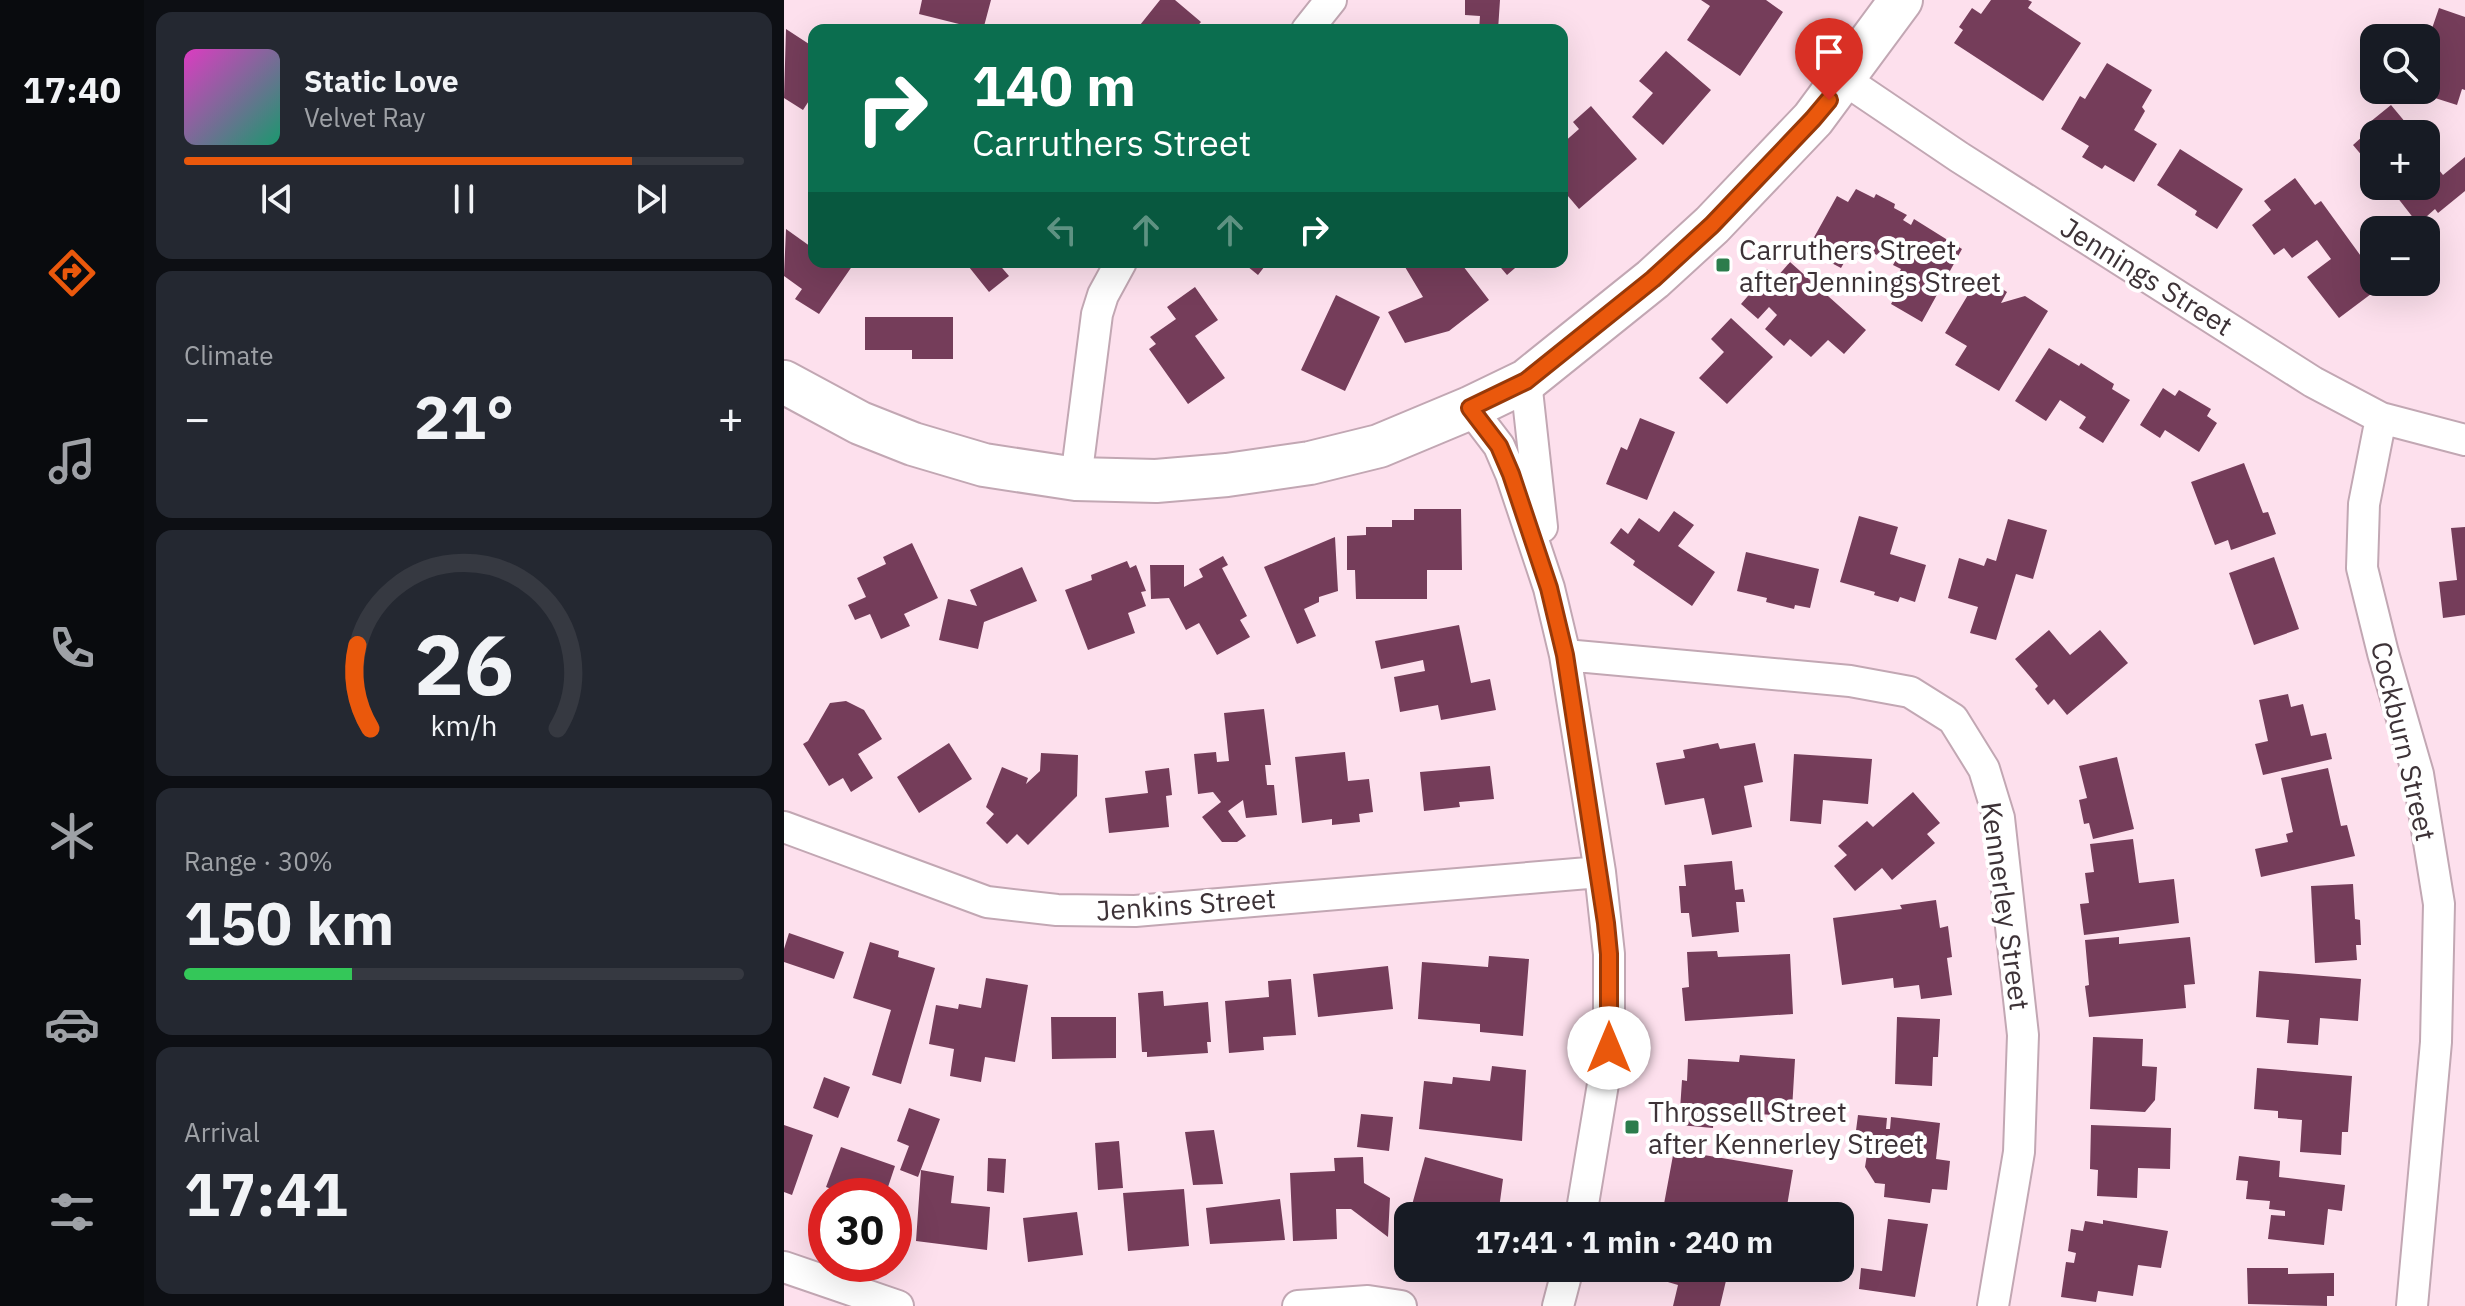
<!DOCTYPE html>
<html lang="en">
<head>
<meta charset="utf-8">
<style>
  body { margin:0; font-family:"IBM Plex Sans",sans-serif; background:#242831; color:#f1f3f6; height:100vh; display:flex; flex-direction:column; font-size:30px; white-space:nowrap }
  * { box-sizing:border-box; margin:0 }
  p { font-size:26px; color:#9ea1a6 }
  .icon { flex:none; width:44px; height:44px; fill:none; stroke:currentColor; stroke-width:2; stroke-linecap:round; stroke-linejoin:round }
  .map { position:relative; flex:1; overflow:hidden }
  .panel { display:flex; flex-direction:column; gap:12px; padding:12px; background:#0d0f14; width:640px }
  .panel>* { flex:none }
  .hud { position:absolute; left:24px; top:24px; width:760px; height:244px; border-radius:16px; box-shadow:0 8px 32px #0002; background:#0b6e4f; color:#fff; overflow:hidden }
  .fabs { position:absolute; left:1576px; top:24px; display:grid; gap:16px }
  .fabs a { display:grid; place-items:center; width:80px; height:80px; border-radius:16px; background:#171b24; box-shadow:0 8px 32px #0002; font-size:40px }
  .speed { position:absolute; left:24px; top:1178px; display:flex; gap:16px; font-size:40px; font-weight:700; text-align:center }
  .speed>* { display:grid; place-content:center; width:104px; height:104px; border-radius:50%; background:#171b24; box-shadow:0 8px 32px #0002; line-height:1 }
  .speed .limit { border:12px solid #d22; background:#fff; color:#111 }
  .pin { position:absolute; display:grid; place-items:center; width:68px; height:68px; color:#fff; margin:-82px -34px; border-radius:50% 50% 50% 0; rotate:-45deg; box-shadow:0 0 8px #0007 }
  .pin .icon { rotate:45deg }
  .me { position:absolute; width:88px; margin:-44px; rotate:0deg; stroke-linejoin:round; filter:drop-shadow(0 0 6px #0008) }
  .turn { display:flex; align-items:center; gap:28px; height:168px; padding:0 32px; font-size:36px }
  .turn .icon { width:104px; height:104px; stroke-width:2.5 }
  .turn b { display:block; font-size:56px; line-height:68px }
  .lanes { display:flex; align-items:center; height:76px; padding:0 32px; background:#0003; justify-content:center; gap:40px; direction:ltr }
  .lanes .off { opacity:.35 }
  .big { font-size:60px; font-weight:700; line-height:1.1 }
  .panel .card { flex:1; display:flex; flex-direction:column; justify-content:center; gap:12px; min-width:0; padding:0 28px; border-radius:16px; background:#242831 }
  .panel .dial { align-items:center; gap:0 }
  .dial svg { height:208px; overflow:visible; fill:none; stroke:#363941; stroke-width:7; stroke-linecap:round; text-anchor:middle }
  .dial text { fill:#f1f3f6; stroke:none }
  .song { display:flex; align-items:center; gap:24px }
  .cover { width:96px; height:96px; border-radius:12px; background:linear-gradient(135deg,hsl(310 70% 55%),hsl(160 70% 35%)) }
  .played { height:8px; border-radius:4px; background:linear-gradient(90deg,#ea580c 80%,#363941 80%) }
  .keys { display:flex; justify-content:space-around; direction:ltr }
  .heat { display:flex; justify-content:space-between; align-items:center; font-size:44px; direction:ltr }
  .charge { height:12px; border-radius:6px; background:linear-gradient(90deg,#34c759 30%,#363941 0) }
  .trip { position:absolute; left:610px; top:1202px; width:460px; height:80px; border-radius:16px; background:#171b24; box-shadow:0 8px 32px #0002; font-weight:700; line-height:80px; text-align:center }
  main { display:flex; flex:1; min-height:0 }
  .tabs { display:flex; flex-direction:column; width:144px; justify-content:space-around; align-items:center; background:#090b0e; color:#9ea1a6 }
  .tabs .icon { width:56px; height:56px }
  .tabs .current { color:#ea580c }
  .tabs b { font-size:36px; color:#f1f3f6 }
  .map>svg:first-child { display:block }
  .building { fill:#753d5a }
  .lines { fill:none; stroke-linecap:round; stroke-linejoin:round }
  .minor-casing { stroke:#c2a7b3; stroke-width:34 }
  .secondary-casing { stroke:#c2a7b3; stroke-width:46 }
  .minor { stroke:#fff; stroke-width:30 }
  .secondary { stroke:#fff; stroke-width:42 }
  .route-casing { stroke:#983908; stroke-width:20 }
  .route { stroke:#ea580c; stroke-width:14 }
  .poi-dot { fill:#2c7c4c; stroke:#fff; stroke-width:3 }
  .labels { text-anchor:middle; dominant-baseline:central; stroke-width:8; stroke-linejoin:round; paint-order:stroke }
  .poi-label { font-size:28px; fill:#3d3237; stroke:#fff; text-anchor:start }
  .street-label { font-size:28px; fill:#3d3237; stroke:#fff }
</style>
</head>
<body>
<main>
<nav class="tabs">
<b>17:40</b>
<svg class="icon current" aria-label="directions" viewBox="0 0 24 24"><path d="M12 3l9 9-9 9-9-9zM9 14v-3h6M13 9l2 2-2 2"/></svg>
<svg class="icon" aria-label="music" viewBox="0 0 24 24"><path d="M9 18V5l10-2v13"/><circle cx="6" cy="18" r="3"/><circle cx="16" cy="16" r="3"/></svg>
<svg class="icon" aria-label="phone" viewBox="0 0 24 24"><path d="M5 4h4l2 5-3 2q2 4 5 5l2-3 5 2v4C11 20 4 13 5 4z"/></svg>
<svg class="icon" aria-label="climate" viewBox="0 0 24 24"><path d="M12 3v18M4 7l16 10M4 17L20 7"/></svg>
<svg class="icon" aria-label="car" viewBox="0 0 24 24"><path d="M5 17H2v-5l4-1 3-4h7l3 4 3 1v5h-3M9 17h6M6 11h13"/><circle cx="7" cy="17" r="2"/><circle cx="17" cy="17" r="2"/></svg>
<svg class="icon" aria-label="filters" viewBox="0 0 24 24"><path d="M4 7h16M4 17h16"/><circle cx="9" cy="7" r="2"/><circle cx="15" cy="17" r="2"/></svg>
</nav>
<section class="panel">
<div class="card">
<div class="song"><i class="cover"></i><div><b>Static Love</b><p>Velvet Ray</p></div></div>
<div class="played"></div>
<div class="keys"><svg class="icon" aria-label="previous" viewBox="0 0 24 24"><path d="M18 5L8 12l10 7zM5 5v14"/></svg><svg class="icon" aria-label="pause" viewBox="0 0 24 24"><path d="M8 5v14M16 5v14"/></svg><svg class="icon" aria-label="next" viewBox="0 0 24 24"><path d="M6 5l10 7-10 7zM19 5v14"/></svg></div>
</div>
<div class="card"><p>Climate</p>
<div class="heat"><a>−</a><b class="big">21°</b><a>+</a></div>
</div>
<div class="card dial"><svg viewBox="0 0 100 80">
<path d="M14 69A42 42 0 1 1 86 69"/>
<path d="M14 69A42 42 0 0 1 9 37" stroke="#ea580c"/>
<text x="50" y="56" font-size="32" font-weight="700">26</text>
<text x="50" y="72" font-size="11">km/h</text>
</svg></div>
<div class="card"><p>Range · 30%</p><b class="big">150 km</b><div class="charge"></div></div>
<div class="card"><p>Arrival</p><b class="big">17:41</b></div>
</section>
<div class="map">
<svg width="1681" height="1306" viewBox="0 0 1681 1306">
  <rect width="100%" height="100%" fill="#fde0ed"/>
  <path class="building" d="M138 0H207L199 30 135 14Z
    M376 0H391L417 22 410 30H352Z
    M681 0H716L714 30H695L696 16 681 15Z
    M917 0H982L999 12 956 76 903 40 926 6Z
    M1207 0H1244L1248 2 1244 8 1297 43 1259 101 1170 43 1179 30 1175 27 1188 8 1197 14Z
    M1655 8 1681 17V90L1678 89 1673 105 1629 91 1642 90V46Z
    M2 29 25 44 27 40 30 41V93L19 110 0 98Z
    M882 51 927 90 879 145 848 117 869 93 855 81Z
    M1323 63 1368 90 1358 107 1361 111 1350 130 1373 144 1350 182 1321 165 1318 169 1298 157 1305 146 1277 129 1296 96 1301 99Z
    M1607 105 1627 129 1631 126 1638 134H1596L1586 122Z
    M807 106 853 159 795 209 778 189V144L795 129 789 122Z
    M1579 136 1588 147 1590 145V170L1569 145Z
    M1642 139 1651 149 1643 155 1659 175 1681 157V191L1654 213 1651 209 1634 224 1613 197 1621 190 1618 186H1642Z
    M1396 149 1459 189 1433 229 1411 215 1413 211 1373 185Z
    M1511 178 1531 205 1537 201 1579 259 1590 250V282H1603L1555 318 1523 277 1547 259 1533 240 1508 258 1500 248 1490 255 1468 225 1487 210 1480 201Z
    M1072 189 1090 198 1092 194 1111 204 1110 208 1123 215 1119 220 1127 225 1130 219 1178 249 1138 322 1107 304 1117 286 1110 283 1117 269 1109 265 1118 249 1106 243 1099 258 1091 254 1086 263 1066 252 1057 268 1023 250 1053 196 1064 202Z
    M2 229 30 249V262H71L35 314 11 299 18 289 0 276Z
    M181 262H213L225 276 205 292Z
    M458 262H484L474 275Z
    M618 262H676L705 300 665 331 621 343 604 312 639 297Z
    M712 262H738L723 275Z
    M1006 262 1082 330 1060 354 1044 340 1027 357 1006 339 1000 346 981 329 993 315 985 307 974 319 957 304 969 290 966 287 983 269 992 278Z
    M1196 275 1223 292 1217 303 1241 296 1264 311 1215 391 1171 365 1183 346 1161 333Z
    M411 287 434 320 411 336 441 378 404 404 365 349 372 344 366 337 392 319 383 307Z
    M552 295 596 317 561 391 517 370Z
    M81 317H169V359H128V350H81Z
    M947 318 989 357 943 404 915 378 940 352 927 339Z
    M1265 348 1295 366 1297 363 1330 384 1328 389 1346 400 1319 443 1295 428 1302 417 1276 400 1262 421 1231 401Z
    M1379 388 1391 396 1395 390 1427 409 1423 416 1433 423 1415 452 1381 430 1376 438 1356 425Z
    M856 418 891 432 863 500 822 484 837 447 843 450Z
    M1460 463 1479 513 1484 512 1492 534 1447 550 1444 540 1431 545 1407 482Z
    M630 509H677L678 570H643V599H572L571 570H563V536L582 535V527H608V520H630Z
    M890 511 910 525 894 546 931 572 908 606 849 565 851 561 826 543 837 528 844 534 855 518 875 532Z
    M1075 516 1114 527 1106 554 1142 565 1131 602 1116 597 1114 602 1090 595 1091 592 1056 582Z
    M1224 519 1263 530 1249 579 1232 574 1212 640 1186 633 1194 607 1164 598 1175 558 1200 566 1203 558 1212 561Z
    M1681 527V615L1659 618 1655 582 1673 580 1667 528Z
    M551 537 554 591 535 597V602L520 609 532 636 513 644 480 567Z
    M128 543 154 598 120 614 126 626 97 639 86 614 71 620 64 605 82 597 73 578 102 564 99 557Z
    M962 552 1035 569 1026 608 1011 605 1010 609 982 602 983 598 953 591Z
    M439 556 444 565 438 568 463 616 456 620 466 637 433 655 415 623 402 630 385 598 367 599 366 565H400V587L419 577 415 569Z
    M1490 557 1515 629 1470 645 1445 573Z
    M343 561 346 568 352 565 362 591 357 592 362 606 344 613 351 633 304 650 281 590 308 580 307 575Z
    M238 567 253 601 200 622 194 649 155 640 164 599 193 606 186 590Z
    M675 625 687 683 706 679 712 710 657 720 654 705 616 712 610 677 641 671 639 660 597 669 591 641Z
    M1265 630 1286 655 1316 630 1344 663 1283 715 1270 699 1264 705 1251 689 1254 686 1231 659Z
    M1504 694 1507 707 1519 704 1527 736 1542 733 1548 759 1479 775 1471 744 1484 741 1475 700Z
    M62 701 80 710 98 739 74 754 89 778 67 792 59 778 45 786 19 744 24 741 46 703Z
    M480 709 487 765H481L483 785H490L493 815 462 818 459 800 444 811 462 836 453 842H438L418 817 437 802 429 792 414 794 410 754 432 752 433 762 445 761 440 713Z
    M165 743 188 779 135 813 113 777Z
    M934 743 936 749 971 743 979 782 960 786 968 827 928 835 920 798 881 805 872 763 901 758 899 750Z
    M561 752 564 781 585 779 589 812 575 814 576 822 548 825V819L518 823 511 757Z
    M257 753 294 755 293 796 244 845 233 834 223 844 202 823 210 814 202 807 218 767 244 778 242 784 256 771Z
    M1010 754 1088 759 1084 804 1039 800 1037 824 1006 821Z
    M1333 757 1350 829 1309 839 1305 823 1300 824 1295 800 1303 798 1295 766Z
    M706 766 710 799 675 802 676 807 640 811 636 772Z
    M385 768 388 795 382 796 385 827 325 833 321 798 364 793 361 771Z
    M1544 768 1557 826 1563 825 1571 856 1477 877 1471 849 1504 842 1502 834 1509 832 1497 778Z
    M1129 792 1156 823 1143 834 1151 843 1108 880 1098 868 1071 891 1050 866 1063 855 1054 846 1083 821 1089 827Z
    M1349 839 1355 883 1390 879 1395 923 1300 935 1296 904 1305 903 1301 873 1310 872 1306 844Z
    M948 861 951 890 959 889 961 902H952L955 932 908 937 905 913H897L895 886H902L900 865Z
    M1569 884 1571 919 1576 920 1577 945H1572L1573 960 1531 963 1527 886Z
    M1152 900 1156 928 1164 926 1168 957 1163 958 1168 995 1137 999 1135 985 1110 988 1109 978 1058 985 1049 918 1118 909 1116 905Z
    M5 933 60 952 50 979 0 962V949Z
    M1335 937V944L1406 937 1411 984 1400 985 1402 1008 1305 1017 1301 986 1305 985 1301 940Z
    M86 942 115 951 114 957 151 968 117 1084 88 1075 107 1010 69 998Z
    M933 951 934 957 1006 954 1009 1014 901 1021 898 988 905 987 903 952Z
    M705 956 745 959 739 1036 696 1032V1024L634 1019 638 962 704 967Z
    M604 966 609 1009 534 1017 529 974Z
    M1475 971 1577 979 1574 1021 1536 1018 1534 1045 1503 1043 1505 1020 1472 1017Z
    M202 978 244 985 231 1062 201 1057 197 1082 166 1076 170 1049 145 1044 152 1005 174 1009 175 1004 197 1008Z
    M507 979 512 1035 479 1037 480 1050 445 1053 441 1001 485 997 484 981Z
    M379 991 380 1006 424 1002 427 1042H423L424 1053 363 1057V1052H358L354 993Z
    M267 1017H332V1058L268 1059Z
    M1113 1017 1156 1019 1154 1057H1149L1148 1086 1111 1084Z
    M1309 1037 1359 1039 1358 1066 1373 1067 1371 1100 1361 1112 1306 1109Z
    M956 1055 1011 1059 1008 1110 989 1109V1115L930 1111 929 1128 895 1125 898 1080 903 1081 904 1059 955 1062Z
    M708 1066 742 1070 738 1141 635 1129 640 1081 668 1084 669 1077 706 1081Z
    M1473 1068 1568 1076 1564 1132H1558L1557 1155 1516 1152 1518 1120 1494 1118V1111L1470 1109Z
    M40 1077 66 1087 54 1118 29 1108Z
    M125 1108 156 1119 134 1177 116 1170 125 1146 113 1141Z
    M577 1114 609 1117 605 1151 573 1147Z
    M1074 1115 1103 1118 1102 1129H1106L1107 1117 1156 1123 1152 1159 1166 1161 1163 1190 1148 1189 1146 1203 1100 1197 1101 1184 1091 1183 1081 1167 1084 1148 1070 1146Z
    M0 1125 29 1135 8 1195 0 1192Z
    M1307 1125 1387 1128 1386 1169 1354 1168 1353 1198 1313 1196 1314 1170 1306 1169Z
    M430 1130 439 1184 409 1185 401 1132Z
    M335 1141 339 1188 314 1190 311 1143Z
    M57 1147 111 1166 101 1196H67L42 1187Z
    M890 1150 1009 1170 1003 1206 992 1204 990 1216 967 1212 966 1216H882L884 1204H880Z
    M1455 1156 1496 1161 1495 1177 1561 1185 1558 1211 1544 1209 1540 1245 1484 1239 1487 1215 1501 1216V1211L1485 1209 1486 1201 1462 1199 1464 1181 1452 1180Z
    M579 1157 580 1183 606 1198 604 1237 567 1209H552L553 1239 509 1241 506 1173 551 1171 550 1158Z
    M641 1157 719 1179 714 1216H625Z
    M204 1158 222 1159 220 1193 203 1191Z
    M137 1170 170 1176 167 1203 206 1207 203 1250 132 1241Z
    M400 1189 405 1246 344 1251 339 1193Z
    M496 1199 501 1240 426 1244 422 1208Z
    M293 1212 299 1255 244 1262 239 1218Z
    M1104 1219 1144 1224 1131 1297 1075 1289 1077 1268 1098 1271Z
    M1319 1220 1384 1231 1377 1268 1354 1265 1349 1296 1314 1291 1312 1302 1277 1297 1282 1262 1290 1263 1292 1253 1284 1251 1287 1229 1299 1231 1301 1221 1319 1224Z
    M870 1268H945L936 1306H889L894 1285 867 1277Z
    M1463 1268H1504V1274L1550 1273V1296H1543V1306L1464 1304Z"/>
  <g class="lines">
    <g class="minor-casing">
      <path id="minor" d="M523 30 547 0
        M1061 80 1175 157 1529 382 1597 418 1681 440
        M742 381 758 527
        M686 408 715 446 727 474 765 588 781 655 816 872 825 954V1048L797 1216
        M1597 418 1580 504 1578 568 1599 653 1634 774 1655 904 1652 1042 1628 1306
        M292 479 313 314 319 295 337 262
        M781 655 1066 681 1126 692 1169 719 1200 769 1215 818 1239 1035 1235 1152 1209 1306
        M0 827 203 902 273 910 351 911 816 872
        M0 1267 114 1306
        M514 1306 584 1301 617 1306
        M774 1306 784 1268"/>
    </g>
    <g class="secondary-casing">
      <path id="secondary" d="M0 382 76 423 129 444 200 465 292 479 372 481 443 475 526 463 595 446 686 408 742 381 869 279 928 225 1029 119 1117 0"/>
    </g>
    <use href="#minor" class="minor"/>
    <use href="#secondary" class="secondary"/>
  </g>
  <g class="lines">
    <g class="route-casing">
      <path id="route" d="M825 1048V954L822 923 781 655 765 588 727 474 715 446 686 408 742 381 869 279 928 225 1029 119 1045 100"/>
    </g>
    <use href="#route" class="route"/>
  </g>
  <g class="poi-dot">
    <rect x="931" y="257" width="16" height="16" rx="4"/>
    <rect x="840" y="1119" width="16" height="16" rx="4"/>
  </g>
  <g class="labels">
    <g class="poi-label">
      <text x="955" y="249">Carruthers Street<tspan x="955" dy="32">after Jennings Street</tspan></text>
      <text x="864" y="1111">Throssell Street<tspan x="864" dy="32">after Kennerley Street</tspan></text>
    </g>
    <g class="street-label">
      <text transform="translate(1363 276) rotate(32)">Jennings Street</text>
      <text transform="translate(1620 741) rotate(77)">Cockburn Street</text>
      <text transform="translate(402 904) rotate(-4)">Jenkins Street</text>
      <text transform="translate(1222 906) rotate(82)">Kennerley Street</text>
    </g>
  </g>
</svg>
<div class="fabs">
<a><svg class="icon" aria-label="search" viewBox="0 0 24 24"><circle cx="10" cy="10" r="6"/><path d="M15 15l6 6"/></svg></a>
<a>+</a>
<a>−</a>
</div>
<div class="speed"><div class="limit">30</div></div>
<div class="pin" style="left:1045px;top:100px;background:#d93025"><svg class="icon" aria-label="arrive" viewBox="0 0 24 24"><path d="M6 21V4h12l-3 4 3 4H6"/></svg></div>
<svg class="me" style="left:825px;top:1048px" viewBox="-20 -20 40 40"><circle r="19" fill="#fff"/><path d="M0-13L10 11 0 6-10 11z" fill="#ea580c"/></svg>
<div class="trip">17:41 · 1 min · 240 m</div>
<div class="hud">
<div class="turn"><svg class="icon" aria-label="right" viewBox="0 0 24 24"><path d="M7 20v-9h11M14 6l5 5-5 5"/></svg><div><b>140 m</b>Carruthers Street</div></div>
<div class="lanes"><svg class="icon off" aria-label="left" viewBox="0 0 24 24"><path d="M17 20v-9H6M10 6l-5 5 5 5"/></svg><svg class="icon off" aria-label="ahead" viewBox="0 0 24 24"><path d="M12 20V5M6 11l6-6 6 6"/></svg><svg class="icon off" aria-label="ahead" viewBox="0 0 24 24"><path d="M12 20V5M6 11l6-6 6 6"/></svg><svg class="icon" aria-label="right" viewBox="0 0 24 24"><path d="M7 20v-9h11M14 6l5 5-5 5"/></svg></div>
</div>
</div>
</main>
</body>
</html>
